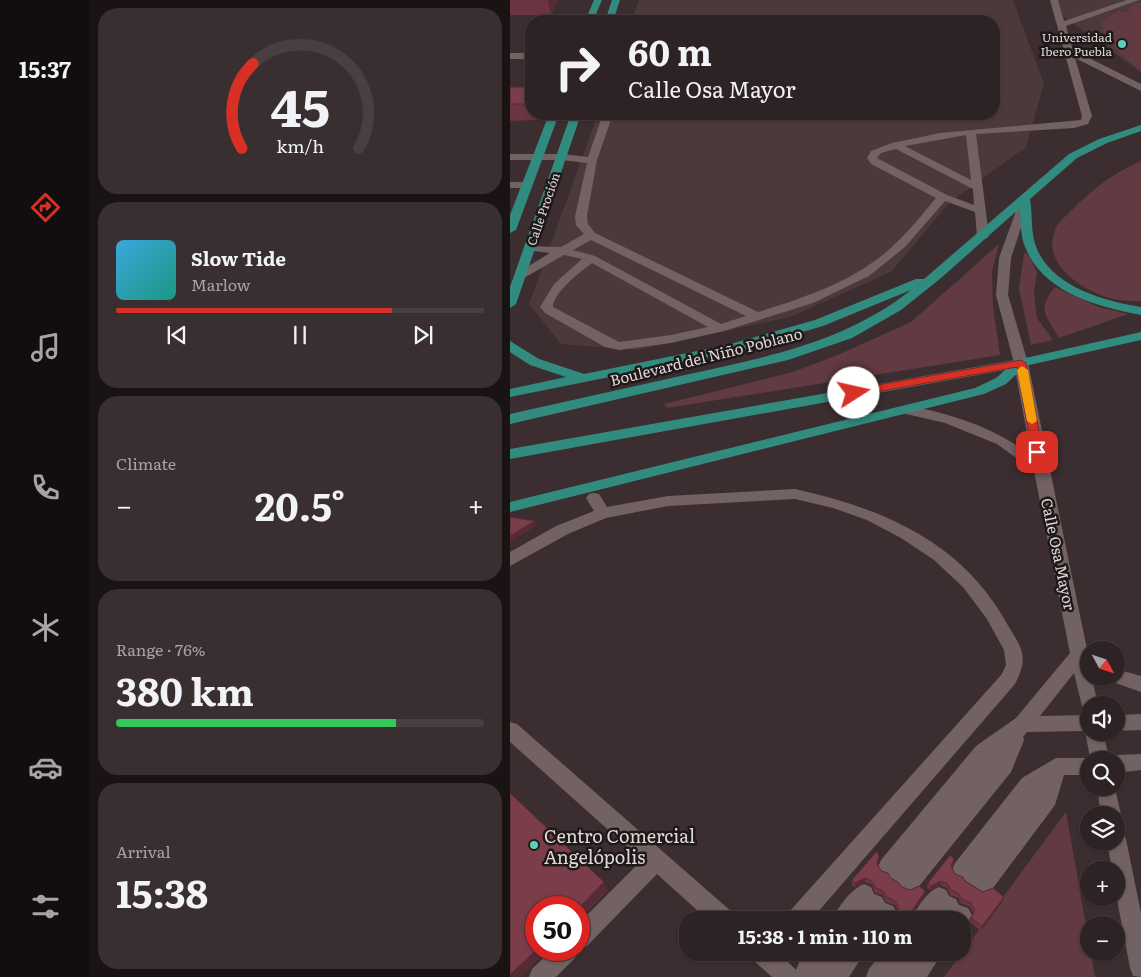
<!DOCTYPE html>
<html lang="en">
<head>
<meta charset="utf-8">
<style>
  body { margin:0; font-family:Literata,serif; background:#392f31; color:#f1f3f6; height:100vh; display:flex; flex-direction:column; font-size:19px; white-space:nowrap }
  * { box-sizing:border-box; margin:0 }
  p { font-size:16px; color:#a7a4a6 }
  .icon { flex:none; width:28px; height:28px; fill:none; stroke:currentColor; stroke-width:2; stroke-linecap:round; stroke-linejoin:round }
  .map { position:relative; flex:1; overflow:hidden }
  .details { display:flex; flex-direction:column; gap:8px; padding:8px; background:#191314; width:420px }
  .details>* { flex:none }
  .guide { position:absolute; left:15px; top:15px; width:475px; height:105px; border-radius:20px; box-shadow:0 1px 4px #0004,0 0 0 1px #483f41; background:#2d2224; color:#f1f3f6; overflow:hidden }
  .needle { width:32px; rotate:130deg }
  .buttons { position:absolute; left:570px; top:641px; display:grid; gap:10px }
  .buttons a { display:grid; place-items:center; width:45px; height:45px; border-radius:50%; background:#2d2224; box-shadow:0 1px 4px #0004,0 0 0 1px #483f41; font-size:25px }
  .speed { position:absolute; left:15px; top:896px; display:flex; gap:10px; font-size:25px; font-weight:700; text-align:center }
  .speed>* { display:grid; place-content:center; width:65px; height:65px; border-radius:50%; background:#2d2224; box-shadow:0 1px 4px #0004,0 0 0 1px #483f41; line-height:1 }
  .speed .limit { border:8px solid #d22; background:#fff; color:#111 }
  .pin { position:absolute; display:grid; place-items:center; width:42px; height:42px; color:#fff; margin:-21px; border-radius:10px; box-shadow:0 2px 8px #0006 }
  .me { position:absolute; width:55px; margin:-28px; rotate:80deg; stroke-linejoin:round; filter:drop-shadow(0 0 4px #0008) }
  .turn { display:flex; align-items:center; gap:18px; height:105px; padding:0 20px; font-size:22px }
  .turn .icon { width:65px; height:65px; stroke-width:2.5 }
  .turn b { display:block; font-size:35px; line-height:42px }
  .big { font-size:38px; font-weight:700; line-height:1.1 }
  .details .widget { flex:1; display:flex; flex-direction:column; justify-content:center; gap:8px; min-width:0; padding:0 18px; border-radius:20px; background:#392f31 }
  .details .dial { align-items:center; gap:0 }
  .dial svg { height:130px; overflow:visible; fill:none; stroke:#483f41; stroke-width:7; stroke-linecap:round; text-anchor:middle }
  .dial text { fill:#f1f3f6; stroke:none }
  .song { display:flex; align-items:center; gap:15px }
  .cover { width:60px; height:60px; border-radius:8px; background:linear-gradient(135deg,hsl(200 70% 55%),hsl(170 70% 35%)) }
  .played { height:5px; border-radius:2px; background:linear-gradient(90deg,#d93025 75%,#483f41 75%) }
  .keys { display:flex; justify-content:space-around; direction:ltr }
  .heat { display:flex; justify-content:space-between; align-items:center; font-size:28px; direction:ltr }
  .charge { height:8px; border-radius:4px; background:linear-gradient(90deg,#34c759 76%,#483f41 0) }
  .trip { position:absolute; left:169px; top:911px; width:292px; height:50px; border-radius:20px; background:#2d2224; box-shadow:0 1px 4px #0004,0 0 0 1px #483f41; font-weight:700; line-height:50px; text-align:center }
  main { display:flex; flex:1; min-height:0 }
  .menu { display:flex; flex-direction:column; width:90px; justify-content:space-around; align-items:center; background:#120e0e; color:#a7a4a6 }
  .menu .icon { width:35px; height:35px }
  .menu .selected { color:#d93025 }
  .menu b { font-size:22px; color:#f1f3f6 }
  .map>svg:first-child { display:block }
  .built { fill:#4c393c }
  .green { fill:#623a41 }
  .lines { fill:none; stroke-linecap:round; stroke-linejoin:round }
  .minor { fill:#726264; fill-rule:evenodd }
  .major { fill:#328b7f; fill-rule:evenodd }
  .wall { fill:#6a3440 }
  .shaded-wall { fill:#562b34 }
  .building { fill:#7b3d4a; stroke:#562b34 }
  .route { fill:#d93025; stroke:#8d1f18 }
  .slow { fill:#f59e0b }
  .poi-dot { fill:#5dceb9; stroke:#1f1819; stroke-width:2 }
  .labels { text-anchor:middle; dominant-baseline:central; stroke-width:5; stroke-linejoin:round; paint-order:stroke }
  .far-poi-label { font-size:12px; fill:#e0d7d8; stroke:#1f1819; text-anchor:end }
  .far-street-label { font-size:12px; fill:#e0d7d8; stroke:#1f1819 }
  .street-label { font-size:15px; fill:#e0d7d8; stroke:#1f1819 }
  .near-poi-label { font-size:18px; fill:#e0d7d8; stroke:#1f1819; text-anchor:start }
</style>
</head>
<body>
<main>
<nav class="menu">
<b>15:37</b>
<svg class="icon selected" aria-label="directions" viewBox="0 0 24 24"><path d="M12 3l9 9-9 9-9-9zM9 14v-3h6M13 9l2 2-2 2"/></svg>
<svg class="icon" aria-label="music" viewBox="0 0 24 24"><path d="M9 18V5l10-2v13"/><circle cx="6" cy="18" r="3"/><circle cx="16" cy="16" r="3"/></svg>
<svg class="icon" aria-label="phone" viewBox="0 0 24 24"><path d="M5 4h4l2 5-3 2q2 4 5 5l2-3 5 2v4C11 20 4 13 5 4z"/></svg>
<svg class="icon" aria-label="climate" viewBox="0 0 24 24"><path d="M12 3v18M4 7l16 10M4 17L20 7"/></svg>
<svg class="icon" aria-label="car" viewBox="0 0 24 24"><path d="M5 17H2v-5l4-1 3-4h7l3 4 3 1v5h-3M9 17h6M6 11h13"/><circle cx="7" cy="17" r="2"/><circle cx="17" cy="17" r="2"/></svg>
<svg class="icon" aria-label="filters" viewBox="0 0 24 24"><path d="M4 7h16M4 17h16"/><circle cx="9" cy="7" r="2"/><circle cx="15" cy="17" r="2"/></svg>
</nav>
<section class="details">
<div class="widget dial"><svg viewBox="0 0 100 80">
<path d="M14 69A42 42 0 1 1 86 69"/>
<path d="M14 69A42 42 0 0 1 21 17" stroke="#d93025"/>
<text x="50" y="56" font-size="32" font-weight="700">45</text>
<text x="50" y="72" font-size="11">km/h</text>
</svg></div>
<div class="widget">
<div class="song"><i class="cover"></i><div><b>Slow Tide</b><p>Marlow</p></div></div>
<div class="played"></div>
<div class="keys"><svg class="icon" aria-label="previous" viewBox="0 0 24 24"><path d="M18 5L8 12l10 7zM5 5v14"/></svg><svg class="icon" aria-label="pause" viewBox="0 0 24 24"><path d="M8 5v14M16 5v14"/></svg><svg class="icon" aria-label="next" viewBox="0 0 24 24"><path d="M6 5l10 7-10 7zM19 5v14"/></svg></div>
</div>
<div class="widget"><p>Climate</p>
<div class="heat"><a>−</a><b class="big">20.5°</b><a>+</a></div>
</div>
<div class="widget"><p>Range · 76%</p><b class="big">380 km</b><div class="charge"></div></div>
<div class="widget"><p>Arrival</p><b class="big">15:38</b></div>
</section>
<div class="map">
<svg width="631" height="977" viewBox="0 0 631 977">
  <rect width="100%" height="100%" fill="#3c2e30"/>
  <path class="built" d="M129 0H503L534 84 516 147 439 203 381 272 280 317 127 350 51 344 19 304 88 114H484V21H121Z
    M548 0H631V72L553 16Z"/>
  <path class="green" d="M631 2V23L628 25 631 26V72L595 39 592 22 609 10 614 13 621 11 616 8Z
    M631 161V301C624 301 615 301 608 300 576 294 527 264 547 226 550 221 556 216 560 212 582 189 602 174 631 161Z
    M489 244 482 271 483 307 490 355 157 408 154 404 283 372 330 354 401 322Z
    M514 253 518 254 527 272 524 292 527 318 543 340 521 345 509 289Z
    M545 287 589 307 618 314 549 338C536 315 526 310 545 287Z
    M556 812 585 977H434Z"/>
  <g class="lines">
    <path class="minor" d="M540 0H548L554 21 617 0H629L556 26 563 50 631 84V91L565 58 582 116 578 124 564 128 466 134 479 236 477 238 473 239 467 236 465 212 435 201 395 247 359 276 303 303 214 331 161 343 109 350 95 347 35 313 30 307 44 284 72 259 54 255 14 278 10 279 4 275 40 253 16 250 14 248 16 246 51 247 74 234 66 225 65 216 77 163 51 160H0V154H51L78 157 93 114H103L87 160 77 216 78 224 85 233 248 312C297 297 351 279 388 241 402 228 414 212 426 198L361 164 357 158 361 151 382 143 430 133 571 120 572 116ZM456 135 461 180 395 146ZM386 149 463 189 464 205 437 195 367 158 371 153ZM81 240 236 316 211 324 85 256 63 250ZM82 263 198 327 161 335 109 342 43 307C43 293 70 272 82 263Z
      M0 53H21V59H0Z
      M0 182H17L22 185 17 188H0Z
      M515 197 520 200 501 258 498 295 518 363 578 654 579 678H582L588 705H579V713L573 710 564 673 530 716 579 715V732H593L599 758 606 755 631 754V770L606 773V760H579V775H554L545 805 480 892 473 895 466 892 463 887 455 884 453 880 445 877 442 870 445 863 512 778 546 758H580L575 731 517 732 513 737 514 740 501 772 406 890 399 893 392 890 389 885 382 882 379 876 371 874 368 867 371 860 466 746 506 718 560 653 524 471 487 444 435 423 392 413 390 410 392 407 397 405C444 415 481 426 521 455L504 363 486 295 489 258 510 200Z
      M285 489C371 508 451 541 496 622 511 648 520 655 505 684L301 920H276L279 912 492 674 496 665 494 650 477 619 453 587 424 560 391 538 357 520 323 508 285 499 158 506 96 518 58 534 0 566V552L46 526 84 511 76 498 79 494 84 493 89 494 97 507 158 496Z
      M606 669 631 676V692L600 681 598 678H606Z
      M631 714V730L606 731V715Z
      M0 722 7 724 222 912 225 920H198L147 874 77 946 69 949V923L132 860 0 742Z
      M587 788H605L611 815 608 822H606V815H591Z
      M606 830 613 832 616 839 631 913V977L623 976 620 968 606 894V870H602L597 842H606Z
      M354 884 361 887 364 894 372 897 375 903 383 906 387 913 384 920H322C328 907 341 889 354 884Z
      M429 887 436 890 439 896 446 899 449 905 458 908 462 915 455 928H452V920H401C407 908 416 892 429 887Z
      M42 950H68L65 958 46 977H19L22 969Z
      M240 952H268L286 970 293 952H355L339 977H262L243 960Z
      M372 952H433L417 977H356L359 969Z"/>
    <path class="major" d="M84 0H92L83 21H75Z
      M102 0H110L103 21H95Z
      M39 114H49L6 230 0 233V215Z
      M61 114H71L6 304 0 308V287Z
      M631 125V131L597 143 567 158 520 199C523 215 520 234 527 249 543 287 594 301 631 307V315C589 307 534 293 516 249 510 237 511 221 510 208L431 278 391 310 342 338 278 360 0 424V414C58 401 117 388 175 375 256 357 334 343 401 290L313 326 224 352 0 397V389L56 377 20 365 0 352V341L29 359 74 374 217 345 305 320 406 279H414L559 154 589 139Z
      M631 332V340L515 366 496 384 474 394 0 512V502L465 388 486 378 495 370 0 459V449L511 359Z"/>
  </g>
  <path class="wall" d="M0 0H48L41 15H0Z
    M631 6V26L627 25Z
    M0 87H21V114H30L27 120 0 121Z
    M369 855 367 865 371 871 392 887 400 890 415 891V895L398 920H386L388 911 385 905 376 902 373 895 365 893 362 885 355 882 345 887 342 885V880Z
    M444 859 442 867 445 874 473 892 494 897 493 901 471 931 460 922 463 913 460 907 450 903 448 898 440 895 437 888 430 885 420 890 417 887 418 883Z"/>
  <path class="shaded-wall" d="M38 0H48L41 15Z
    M26 114H30L27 120Z
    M25 521 26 526 0 542V536Z
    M355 878V882L345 887V883Z
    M431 881 430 885 420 890 421 886Z
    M94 882 98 891 69 920V908Z
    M415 891V895L398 920H396Z
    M494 897 493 901 471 931 472 926Z
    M26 950H38L11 977H0V975Z"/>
  <path class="building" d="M0 87H21V104H0Z
    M0 517 25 521 0 536Z
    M0 793 94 882 69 908H26V950L0 975Z
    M366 852 369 855 367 863 371 871 378 873 381 878 388 882 392 887 400 890 409 886 415 891 396 920H391L386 916 389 908 385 901 377 897 373 891 366 888 362 881 355 878 345 883 342 880Z
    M440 855 444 859 441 866 445 874 453 877 455 881 473 892 483 888 494 897 472 926 461 918 465 910 461 903 451 899 449 894 441 890 438 884 431 881 421 886 418 883Z"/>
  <path class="route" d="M511 360 516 363 533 452 527 455 522 452 507 367 344 396 338 393 344 389Z"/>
  <path class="slow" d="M512 366 518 370 527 421 522 424 517 421 507 370Z"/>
  <g class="poi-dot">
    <circle cx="612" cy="44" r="5"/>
    <circle cx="24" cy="845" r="5"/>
  </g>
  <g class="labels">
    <g class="far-poi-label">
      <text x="602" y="37">Universidad<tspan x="602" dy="14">Ibero Puebla</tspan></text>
    </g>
    <g class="far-street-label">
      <text transform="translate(33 209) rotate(-71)">Calle Proción</text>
    </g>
    <g class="street-label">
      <text transform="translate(196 356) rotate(-14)">Boulevard del Niño Poblano</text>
      <text transform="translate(549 554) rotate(78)">Calle Osa Mayor</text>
    </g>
    <g class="near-poi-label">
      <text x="34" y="835">Centro Comercial<tspan x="34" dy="21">Angelópolis</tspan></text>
    </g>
  </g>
</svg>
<div class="buttons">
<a><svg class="needle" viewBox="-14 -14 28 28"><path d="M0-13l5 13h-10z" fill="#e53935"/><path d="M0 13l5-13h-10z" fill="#a7a4a6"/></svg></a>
<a><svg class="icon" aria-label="sound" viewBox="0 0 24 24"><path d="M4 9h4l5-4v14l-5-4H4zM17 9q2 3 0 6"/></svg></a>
<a><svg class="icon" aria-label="search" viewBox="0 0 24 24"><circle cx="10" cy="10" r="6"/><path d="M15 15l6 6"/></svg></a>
<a><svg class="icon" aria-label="layers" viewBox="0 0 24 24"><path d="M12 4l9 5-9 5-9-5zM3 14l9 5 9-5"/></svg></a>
<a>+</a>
<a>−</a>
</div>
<div class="speed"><div class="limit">50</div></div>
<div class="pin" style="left:527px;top:452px;background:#d93025"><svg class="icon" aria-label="arrive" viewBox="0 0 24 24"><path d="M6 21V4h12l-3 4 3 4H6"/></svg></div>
<svg class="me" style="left:344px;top:393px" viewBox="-20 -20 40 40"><circle r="19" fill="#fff"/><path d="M0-13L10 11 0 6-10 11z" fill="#d93025"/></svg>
<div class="trip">15:38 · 1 min · 110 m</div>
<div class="guide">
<div class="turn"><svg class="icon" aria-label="right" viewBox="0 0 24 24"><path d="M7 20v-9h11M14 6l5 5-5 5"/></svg><div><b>60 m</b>Calle Osa Mayor</div></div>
</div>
</div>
</main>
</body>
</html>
